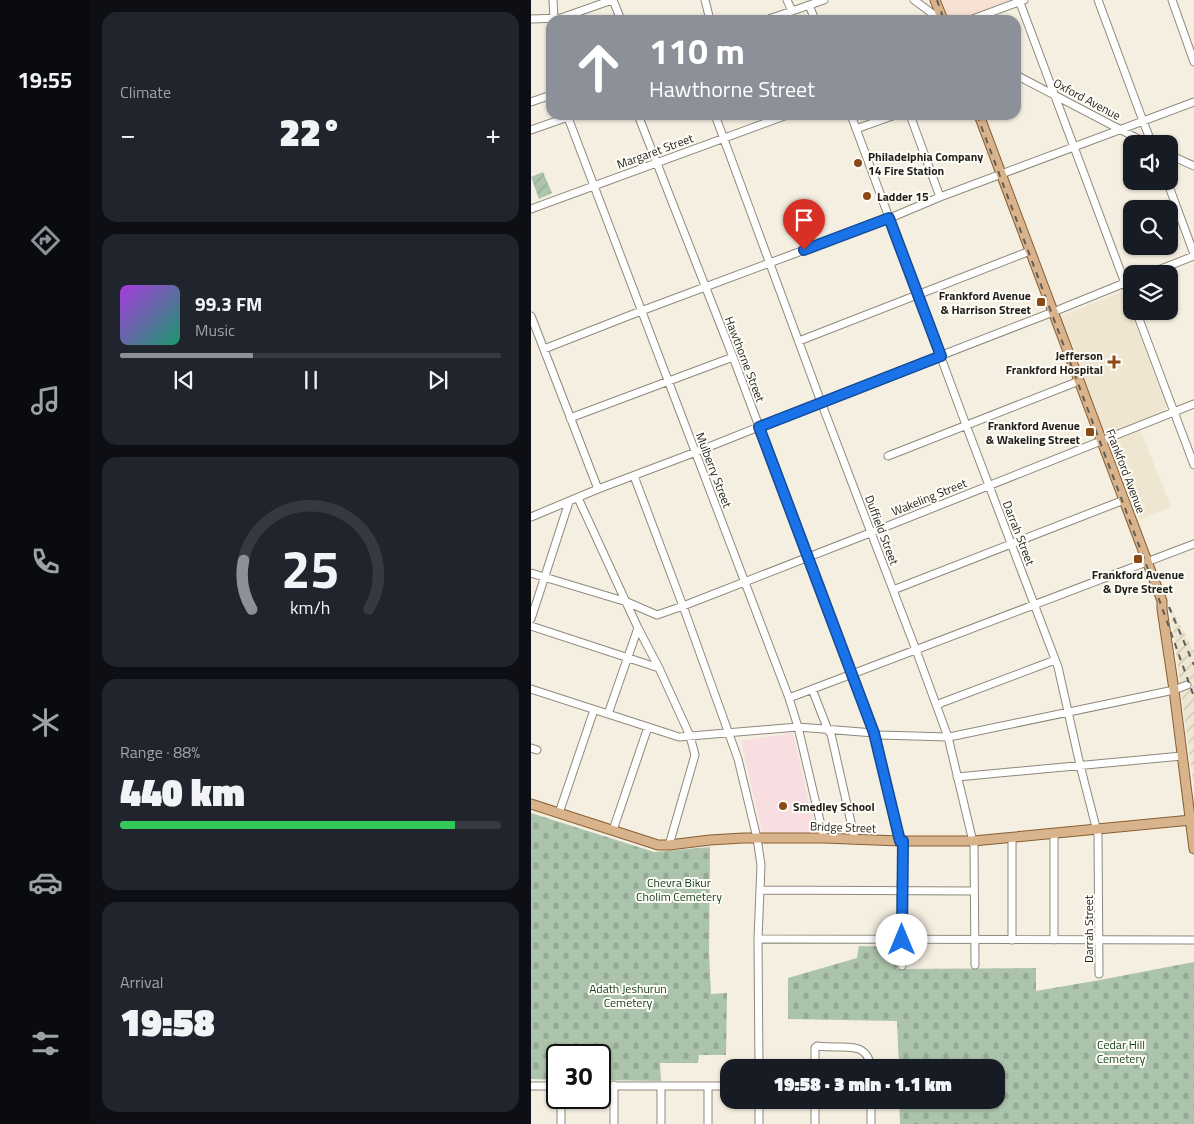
<!DOCTYPE html>
<html lang="en">
<head>
<meta charset="utf-8">
<style>
  body { margin:0; font-family:"Titillium Web",sans-serif; background:#20242c; color:#f1f3f6; height:100vh; display:flex; flex-direction:column; font-size:19px; white-space:nowrap }
  * { box-sizing:border-box; margin:0 }
  p { font-size:16px; color:#9ea1a6 }
  .icon { flex:none; width:28px; height:28px; fill:none; stroke:currentColor; stroke-width:2; stroke-linecap:round; stroke-linejoin:round }
  .map { position:relative; flex:1; overflow:hidden }
  .details { display:flex; flex-direction:column; gap:12px; padding:12px; background:#0d0f14; width:441px }
  .details>* { flex:none }
  .guide { position:absolute; left:15px; top:15px; width:475px; height:105px; border-radius:15px; box-shadow:0 1px 4px #0004; background:#8c9099; color:#fff; overflow:hidden }
  .tools { position:absolute; left:592px; top:135px; display:grid; gap:10px }
  .tools a { display:grid; place-items:center; width:55px; height:55px; border-radius:10px; background:#171b24; box-shadow:0 1px 4px #0004; font-size:25px }
  .speed { position:absolute; left:15px; top:1044px; display:flex; gap:10px; font-size:25px; font-weight:700; text-align:center }
  .speed>* { display:grid; place-content:center; width:65px; height:65px; border-radius:50%; background:#171b24; box-shadow:0 1px 4px #0004; line-height:1 }
  .speed .limit { border:2px solid #111; border-radius:8px; background:#fff; color:#111 }
  .pin { position:absolute; display:grid; place-items:center; width:42px; height:42px; color:#fff; margin:-51px -21px; border-radius:50% 50% 50% 0; rotate:-45deg; box-shadow:0 0 5px #0007 }
  .pin .icon { rotate:45deg }
  .me { position:absolute; width:55px; margin:-28px; rotate:0deg; stroke-linejoin:round; filter:drop-shadow(0 0 4px #0008) }
  .turn { display:flex; align-items:center; gap:18px; height:105px; padding:0 20px; font-size:22px }
  .turn .icon { width:65px; height:65px; stroke-width:2.5 }
  .turn b { display:block; font-size:35px; line-height:42px }
  .big { font-size:38px; font-weight:800; line-height:1.1 }
  .details .card { flex:1; display:flex; flex-direction:column; justify-content:center; gap:8px; min-width:0; padding:0 18px; border-radius:15px; background:#20242c }
  .details .dial { align-items:center; gap:0 }
  .dial svg { height:130px; overflow:visible; fill:none; stroke:#363941; stroke-width:7; stroke-linecap:round; text-anchor:middle }
  .dial text { fill:#f1f3f6; stroke:none }
  .song { display:flex; align-items:center; gap:15px }
  .cover { width:60px; height:60px; border-radius:8px; background:linear-gradient(135deg,hsl(280 70% 55%),hsl(160 70% 35%)) }
  .played { height:5px; border-radius:2px; background:linear-gradient(90deg,#8c9099 35%,#363941 35%) }
  .keys { display:flex; justify-content:space-around; direction:ltr }
  .heat { display:flex; justify-content:space-between; align-items:center; font-size:28px; direction:ltr }
  .charge { height:8px; border-radius:4px; background:linear-gradient(90deg,#34c759 88%,#363941 0) }
  .trip { position:absolute; left:189px; top:1059px; width:285px; height:50px; border-radius:15px; background:#171b24; box-shadow:0 1px 4px #0004; font-weight:800; line-height:50px; text-align:center }
  main { display:flex; flex:1; min-height:0 }
  .menu { display:flex; flex-direction:column; width:90px; justify-content:space-around; align-items:center; background:#090b0e; color:#9ea1a6 }
  .menu .icon { width:35px; height:35px }
  .menu .selected { color:#8c9099 }
  .menu b { font-size:22px; color:#f1f3f6 }
  .map>svg:first-child { display:block }
  .commercial { fill:#f7e1d3 }
  .industrial { fill:url(#industrial-furrows) }
  .education { fill:#f9dee1 }
  .built { fill:#eee6d0 }
  .cemetery { fill:url(#cemetery-stones) }
  .garden { fill:url(#garden-furrows) }
  .lines { fill:none; stroke-linecap:round; stroke-linejoin:round }
  .minor-casing { stroke:#8e897c; stroke-width:9 }
  .major-casing { stroke:#875e32; stroke-width:11 }
  .minor { stroke:#fff; stroke-width:7 }
  .major { stroke:#d9b38c; stroke-width:9 }
  .rail { stroke:#615e56; stroke-width:2; stroke-dasharray:6 6; stroke-linecap:butt }
  .route-casing { stroke:#114b97; stroke-width:12 }
  .route { stroke:#1a73e8; stroke-width:9 }
  .poi-dot { fill:#8b4a15; stroke:#fffdf7; stroke-width:2 }
  .labels { text-anchor:middle; dominant-baseline:central; stroke-width:4; stroke-linejoin:round; paint-order:stroke }
  .street-label { font-size:12px; fill:#201f19; stroke:#fffdf7 }
  .poi-label { font-size:12px; font-weight:bold; fill:#201f19; stroke:#fffdf7; text-anchor:start }
  .park-label { font-size:12px; fill:#123c16; stroke:#fffdf7 }
</style>
</head>
<body>
<main>
<nav class="menu">
<b>19:55</b>
<svg class="icon selected" aria-label="directions" viewBox="0 0 24 24"><path d="M12 3l9 9-9 9-9-9zM9 14v-3h6M13 9l2 2-2 2"/></svg>
<svg class="icon" aria-label="music" viewBox="0 0 24 24"><path d="M9 18V5l10-2v13"/><circle cx="6" cy="18" r="3"/><circle cx="16" cy="16" r="3"/></svg>
<svg class="icon" aria-label="phone" viewBox="0 0 24 24"><path d="M5 4h4l2 5-3 2q2 4 5 5l2-3 5 2v4C11 20 4 13 5 4z"/></svg>
<svg class="icon" aria-label="climate" viewBox="0 0 24 24"><path d="M12 3v18M4 7l16 10M4 17L20 7"/></svg>
<svg class="icon" aria-label="car" viewBox="0 0 24 24"><path d="M5 17H2v-5l4-1 3-4h7l3 4 3 1v5h-3M9 17h6M6 11h13"/><circle cx="7" cy="17" r="2"/><circle cx="17" cy="17" r="2"/></svg>
<svg class="icon" aria-label="filters" viewBox="0 0 24 24"><path d="M4 7h16M4 17h16"/><circle cx="9" cy="7" r="2"/><circle cx="15" cy="17" r="2"/></svg>
</nav>
<section class="details">
<div class="card"><p>Climate</p>
<div class="heat"><a>−</a><b class="big">22°</b><a>+</a></div>
</div>
<div class="card">
<div class="song"><i class="cover"></i><div><b>99.3 FM</b><p>Music</p></div></div>
<div class="played"></div>
<div class="keys"><svg class="icon" aria-label="previous" viewBox="0 0 24 24"><path d="M18 5L8 12l10 7zM5 5v14"/></svg><svg class="icon" aria-label="pause" viewBox="0 0 24 24"><path d="M8 5v14M16 5v14"/></svg><svg class="icon" aria-label="next" viewBox="0 0 24 24"><path d="M6 5l10 7-10 7zM19 5v14"/></svg></div>
</div>
<div class="card dial"><svg viewBox="0 0 100 80">
<path d="M14 69A42 42 0 1 1 86 69"/>
<path d="M14 69A42 42 0 0 1 9 39" stroke="#8c9099"/>
<text x="50" y="56" font-size="32" font-weight="700">25</text>
<text x="50" y="72" font-size="11">km/h</text>
</svg></div>
<div class="card"><p>Range · 88%</p><b class="big">440 km</b><div class="charge"></div></div>
<div class="card"><p>Arrival</p><b class="big">19:58</b></div>
</section>
<div class="map">
<svg width="663" height="1124" viewBox="0 0 663 1124">
  <defs>
    <pattern id="industrial-furrows" width="10" height="10" patternUnits="userSpaceOnUse" patternTransform="scale(1.25)"><rect width="10" height="10" fill="#eee6d0"/><path d="M-1 1l2-2M0 10L10 0M9 11l2-2" fill="none" stroke="#ccc5b2"/></pattern>
    <pattern id="cemetery-stones" width="16" height="16" patternUnits="userSpaceOnUse" patternTransform="scale(1.25)"><rect width="16" height="16" fill="#acc4ac"/><path d="M2 7V4a2 2 0 0 1 4 0v3zM10 15v-3a2 2 0 0 1 4 0v3z" fill="#94a893"/></pattern>
    <pattern id="garden-furrows" width="10" height="10" patternUnits="userSpaceOnUse" patternTransform="scale(1.25)"><rect width="10" height="10" fill="#acc4ac"/><path d="M-1 1l2-2M0 10L10 0M9 11l2-2" fill="none" stroke="#94a893"/></pattern>
  </defs>
  <rect width="100%" height="100%" fill="#f5efe1"/>
  <path class="commercial" d="M409 0H485L435 20H416Z"/>
  <path class="industrial" d="M639 606 663 651V790Z"/>
  <path class="education" d="M262 733 285 833 231 832 210 741Z"/>
  <path class="built" d="M592 291 636 408 606 422 640 507 609 520 528 317Z"/>
  <path class="cemetery" d="M0 813 123 852 179 847 178 954 180 994 196 993 195 1055H168L167 1063H129L130 1081 69 1080V1055H26V1080L0 1079Z
    M328 946 367 947 366 969 505 968V991L569 980 663 962V1124H369L368 1100H465V1068L368 1067 366 1021 257 1019V978L326 958Z"/>
  <path class="garden" d="M12 172 21 193 8 199 0 177Z"/>
  <g class="lines">
    <g class="minor-casing">
      <path id="minor" d="M22 0 23 20
        M82 0 90 20
        M174 0 179 20
        M256 0 261 11
        M383 0 410 20
        M488 0 601 302
        M567 0 612 121 621 144
        M641 0 663 62
        M278 5 284 20
        M0 19 30 18 81 0
        M235 20 293 0
        M439 20 493 0
        M485 75 617 144
        M0 102 20 95
        M36 115 258 698 267 727 293 838
        M107 115 202 357 343 733 369 841
        M184 115 290 402 385 650 417 737 443 846 444 965
        M320 115 435 425 527 667 549 765 567 835 568 974
        M379 115 409 197
        M325 129 364 115
        M0 130 37 117
        M639 155 663 166
        M636 181 663 254
        M0 209 256 115
        M617 274 663 256
        M605 311 663 465
        M0 316 67 489
        M268 341 499 251
        M13 349 110 311 359 218 409 197 663 102
        M39 418 202 357
        M357 456 548 381
        M103 476 152 606 207 759 226 838 230 865 227 939 228 1068
        M47 498 107 628 128 668 159 736 164 755 138 845
        M0 517 67 489 165 452 290 402 522 312 601 280
        M0 573 96 602 126 615 152 606 339 533 663 404
        M362 590 593 500
        M0 619 38 502
        M0 626 128 668
        M0 689 148 737 267 727 343 733 349 735 417 737 423 736 643 690 656 685
        M281 689 297 730 300 734 324 840
        M258 698 663 544
        M406 706 410 703 524 660
        M77 714 107 628
        M0 748 6 750
        M426 777 651 756
        M28 813 63 710
        M82 830 117 727
        M481 838V940
        M229 890 443 891
        M227 939 663 940
        M523 940V833
        M371 966 370 891 372 841
        M284 1068V1048L286 1046C294 1047 302 1047 311 1047 328 1047 336 1049 341 1068
        M0 1086H26
        M69 1086H198
        M130 1086V1124
        M228 1100V1124
        M284 1100V1124
        M30 1124V1098
        M83 1124V1085
        M177 1124V1086
        M340 1124V1100"/>
    </g>
    <g class="major-casing">
      <path id="major" d="M404 0 412 20
        M448 115 631 601V609L643 690 663 849
        M0 804 127 845H138L179 840 212 838H293L369 841H442L660 820"/>
    </g>
    <use href="#minor" class="minor"/>
    <use href="#major" class="major"/>
    <path class="rail" d="M406 0 413 20
      M446 115 624 588 663 697
      M638 607 663 665"/>
  </g>
  <g class="lines">
    <g class="route-casing">
      <path id="route" d="M273 250 358 218 410 356 228 427 343 733 369 841H372L371 940"/>
    </g>
    <use href="#route" class="route"/>
  </g>
  <g class="poi-dot">
    <circle cx="327" cy="163" r="5"/>
    <circle cx="336" cy="196" r="5"/>
    <rect x="505" y="297" width="10" height="10" rx="2.5"/>
    <path d="M580.5 354.5h5v5h5v5h-5v5h-5v-5h-5v-5h5z"/>
    <rect x="554" y="427" width="10" height="10" rx="2.5"/>
    <rect x="602" y="554" width="10" height="10" rx="2.5"/>
    <circle cx="252" cy="806" r="5"/>
  </g>
  <g class="labels">
    <g class="street-label">
      <text transform="translate(556 99) rotate(28)">Oxford Avenue</text>
      <text transform="translate(124 151) rotate(-20)">Margaret Street</text>
      <text transform="translate(214 359) rotate(69)">Hawthorne Street</text>
      <text transform="translate(183 470) rotate(69)">Mulberry Street</text>
      <text transform="translate(595 471) rotate(69)">Frankford Avenue</text>
      <text transform="translate(398 497) rotate(-22)">Wakeling Street</text>
      <text transform="translate(351 530) rotate(69)">Duffield Street</text>
      <text transform="translate(488 533) rotate(69)">Darrah Street</text>
      <text transform="translate(312 827) rotate(2)">Bridge Street</text>
      <text transform="translate(557 929) rotate(-90)">Darrah Street</text>
    </g>
    <g class="poi-label">
      <text x="337" y="156">Philadelphia Company<tspan x="337" dy="14">14 Fire Station</tspan></text>
      <text x="346" y="196">Ladder 15</text>
      <text x="500" y="295" text-anchor="end">Frankford Avenue<tspan x="500" dy="14">&amp; Harrison Street</tspan></text>
      <text x="572" y="355" text-anchor="end">Jefferson<tspan x="572" dy="14">Frankford Hospital</tspan></text>
      <text x="549" y="425" text-anchor="end">Frankford Avenue<tspan x="549" dy="14">&amp; Wakeling Street</tspan></text>
      <text x="607" y="574" text-anchor="middle">Frankford Avenue<tspan x="607" dy="14">&amp; Dyre Street</tspan></text>
      <text x="262" y="806">Smedley School</text>
    </g>
    <g class="park-label">
      <text x="148" y="882">Chevra Bikur<tspan x="148" dy="14">Cholim Cemetery</tspan></text>
      <text x="97" y="988">Adath Jeshurun<tspan x="97" dy="14">Cemetery</tspan></text>
      <text x="590" y="1044">Cedar Hill<tspan x="590" dy="14">Cemetery</tspan></text>
    </g>
  </g>
</svg>
<div class="tools">
<a><svg class="icon" aria-label="sound" viewBox="0 0 24 24"><path d="M4 9h4l5-4v14l-5-4H4zM17 9q2 3 0 6"/></svg></a>
<a><svg class="icon" aria-label="search" viewBox="0 0 24 24"><circle cx="10" cy="10" r="6"/><path d="M15 15l6 6"/></svg></a>
<a><svg class="icon" aria-label="layers" viewBox="0 0 24 24"><path d="M12 4l9 5-9 5-9-5zM3 14l9 5 9-5"/></svg></a>
</div>
<div class="speed"><div class="limit">30</div></div>
<div class="pin" style="left:273px;top:250px;background:#d93025"><svg class="icon" aria-label="arrive" viewBox="0 0 24 24"><path d="M6 21V4h12l-3 4 3 4H6"/></svg></div>
<svg class="me" style="left:371px;top:940px" viewBox="-20 -20 40 40"><circle r="19" fill="#fff"/><path d="M0-13L10 11 0 6-10 11z" fill="#1a73e8"/></svg>
<div class="trip">19:58 · 3 min · 1.1 km</div>
<div class="guide">
<div class="turn"><svg class="icon" aria-label="ahead" viewBox="0 0 24 24"><path d="M12 20V5M6 11l6-6 6 6"/></svg><div><b>110 m</b>Hawthorne Street</div></div>
</div>
</div>
</main>
</body>
</html>
